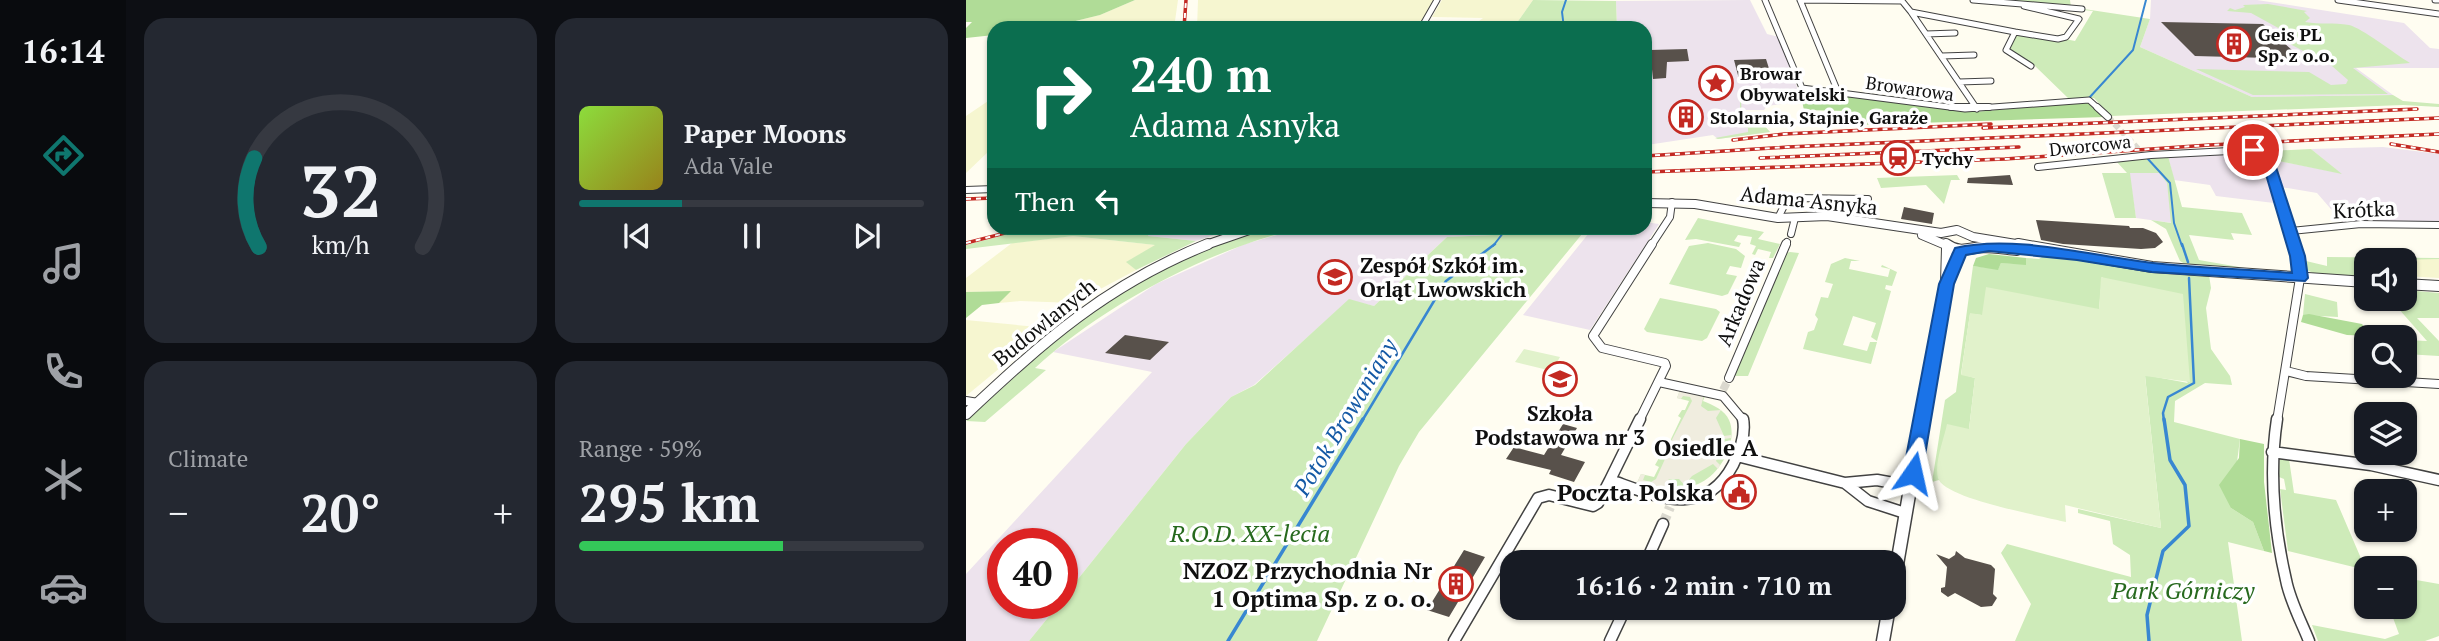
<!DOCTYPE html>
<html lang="en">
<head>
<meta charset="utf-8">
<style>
  body { margin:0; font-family:"PT Serif",serif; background:#242831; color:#f1f3f6; height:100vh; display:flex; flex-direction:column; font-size:26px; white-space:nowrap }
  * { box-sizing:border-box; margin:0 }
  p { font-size:23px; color:#9ea1a6 }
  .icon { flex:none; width:38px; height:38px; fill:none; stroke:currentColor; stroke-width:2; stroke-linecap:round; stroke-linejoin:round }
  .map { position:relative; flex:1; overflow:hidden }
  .side { display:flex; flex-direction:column; gap:18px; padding:18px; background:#0d0f14; width:840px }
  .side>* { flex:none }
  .banner { position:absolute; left:21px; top:21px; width:665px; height:214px; border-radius:21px; box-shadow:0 2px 5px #0004; background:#0b6e4f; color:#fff; overflow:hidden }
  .controls { position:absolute; left:1388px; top:248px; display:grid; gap:14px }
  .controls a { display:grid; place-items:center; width:63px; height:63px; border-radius:14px; background:#171b24; box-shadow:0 2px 5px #0004; font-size:35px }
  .speed { position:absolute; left:21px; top:528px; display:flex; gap:14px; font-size:35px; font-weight:700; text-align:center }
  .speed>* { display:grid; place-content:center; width:91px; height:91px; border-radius:50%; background:#171b24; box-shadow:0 2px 5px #0004; line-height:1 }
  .speed .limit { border:10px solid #d22; background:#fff; color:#111 }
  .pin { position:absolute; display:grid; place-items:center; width:60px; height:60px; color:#fff; margin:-30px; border:4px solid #fff; border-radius:50%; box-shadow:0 2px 7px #0007 }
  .me { position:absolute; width:77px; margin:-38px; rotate:11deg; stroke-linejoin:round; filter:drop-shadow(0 0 5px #0008) }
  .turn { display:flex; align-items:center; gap:24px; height:147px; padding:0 28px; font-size:32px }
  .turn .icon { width:91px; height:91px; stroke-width:2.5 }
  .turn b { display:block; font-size:49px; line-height:60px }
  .then { display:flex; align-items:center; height:66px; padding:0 28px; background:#0003; gap:14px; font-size:26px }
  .big { font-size:52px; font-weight:600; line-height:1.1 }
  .side .tile { flex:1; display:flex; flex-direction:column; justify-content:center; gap:10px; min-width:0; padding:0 24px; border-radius:21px; background:#242831 }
  .side .dial { align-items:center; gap:0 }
  .dial svg { height:182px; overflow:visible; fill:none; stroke:#363941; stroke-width:7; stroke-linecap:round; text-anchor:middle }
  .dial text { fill:#f1f3f6; stroke:none }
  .song { display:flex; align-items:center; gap:21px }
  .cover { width:84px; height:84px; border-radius:10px; background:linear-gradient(135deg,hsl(90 70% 55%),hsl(50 70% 35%)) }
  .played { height:7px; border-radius:4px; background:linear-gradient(90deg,#0f766e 30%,#363941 30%) }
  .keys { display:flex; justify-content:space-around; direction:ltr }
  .heat { display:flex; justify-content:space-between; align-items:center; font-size:38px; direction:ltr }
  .charge { height:10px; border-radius:5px; background:linear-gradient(90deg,#34c759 59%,#363941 0) }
  .side .tiles { flex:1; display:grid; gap:18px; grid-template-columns:repeat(2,1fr) }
  .trip { position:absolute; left:534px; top:550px; width:406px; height:70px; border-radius:21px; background:#171b24; box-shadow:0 2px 5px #0004; font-weight:600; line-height:70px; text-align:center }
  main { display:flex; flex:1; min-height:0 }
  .tabs { display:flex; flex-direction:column; width:126px; justify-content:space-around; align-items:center; background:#090b0e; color:#9ea1a6 }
  .tabs .icon { width:49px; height:49px }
  .tabs .active { color:#0f766e }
  .tabs b { font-size:32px; color:#f1f3f6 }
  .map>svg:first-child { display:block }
  .industrial { fill:#ede3ed }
  .farmland { fill:#f6f6d0 }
  .green { fill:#ceebb9 }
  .forest { fill:#b0dc97 }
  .pitch { fill:#e1f2cb }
  .plaza { fill:#f0eddf }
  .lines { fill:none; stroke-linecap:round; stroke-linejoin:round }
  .stream-far2 { stroke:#3887d1; stroke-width:2 }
  .stream-far1 { stroke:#3887d1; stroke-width:2.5 }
  .stream { stroke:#3887d1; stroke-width:3.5 }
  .building { fill:#58514b }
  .minor-tunnel-far2 { stroke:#dbd9cf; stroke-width:6; stroke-dasharray:6 3.5; stroke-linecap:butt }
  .minor-tunnel-far1 { stroke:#dbd9cf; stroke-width:8; stroke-dasharray:8 4.5; stroke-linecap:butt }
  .minor-tunnel { stroke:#dbd9cf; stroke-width:10; stroke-dasharray:10 5; stroke-linecap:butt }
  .minor-far3-casing { stroke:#424242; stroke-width:7 }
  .minor-far2-casing { stroke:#424242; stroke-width:8 }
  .minor-far1-casing { stroke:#424242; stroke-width:10 }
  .minor-casing { stroke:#424242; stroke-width:13 }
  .tertiary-far2-casing { stroke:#424242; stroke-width:10 }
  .tertiary-far1-casing { stroke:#424242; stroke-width:12 }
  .tertiary-casing { stroke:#424242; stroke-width:15 }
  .minor-far3 { stroke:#fff; stroke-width:5 }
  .minor-far2 { stroke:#fff; stroke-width:6 }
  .minor-far1 { stroke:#fff; stroke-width:8 }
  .minor { stroke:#fff; stroke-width:10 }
  .tertiary-far2 { stroke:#fff; stroke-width:8 }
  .tertiary-far1 { stroke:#fff; stroke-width:10 }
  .tertiary { stroke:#fff; stroke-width:12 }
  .rail-casing { stroke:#c32922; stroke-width:3.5 }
  .rail { stroke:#fff; stroke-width:2; stroke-dasharray:5; stroke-linecap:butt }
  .route { fill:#1a73e8; stroke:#114b97; stroke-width:2 }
  .labels { text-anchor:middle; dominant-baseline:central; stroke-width:7; stroke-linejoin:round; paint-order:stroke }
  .far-poi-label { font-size:18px; font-weight:bold; fill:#0f0f0f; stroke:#fff; text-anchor:start }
  .far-street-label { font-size:18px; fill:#0f0f0f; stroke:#fff }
  .street-label { font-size:21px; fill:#0f0f0f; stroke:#fff }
  .poi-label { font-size:21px; font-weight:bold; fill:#0f0f0f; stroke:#fff; text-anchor:start }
  .water-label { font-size:23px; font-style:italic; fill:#1459a5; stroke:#fff }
  .neighbourhood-label { font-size:23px; font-weight:bold; fill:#0f0f0f; stroke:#fff }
  .near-poi-label { font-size:24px; font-weight:bold; fill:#0f0f0f; stroke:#fff; text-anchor:end }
  .near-park-label { font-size:24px; font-style:italic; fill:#26691d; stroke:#fff }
</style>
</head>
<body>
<main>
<nav class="tabs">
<b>16:14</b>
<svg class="icon active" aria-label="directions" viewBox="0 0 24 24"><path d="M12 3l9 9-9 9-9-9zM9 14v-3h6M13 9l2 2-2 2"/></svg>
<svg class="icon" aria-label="music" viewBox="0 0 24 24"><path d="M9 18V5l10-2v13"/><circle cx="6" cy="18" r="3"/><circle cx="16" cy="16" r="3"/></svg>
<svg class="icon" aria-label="phone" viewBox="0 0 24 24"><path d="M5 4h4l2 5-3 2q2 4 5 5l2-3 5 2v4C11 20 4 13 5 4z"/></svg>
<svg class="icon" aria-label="climate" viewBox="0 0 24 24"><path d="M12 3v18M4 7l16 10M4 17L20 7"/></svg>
<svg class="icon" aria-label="car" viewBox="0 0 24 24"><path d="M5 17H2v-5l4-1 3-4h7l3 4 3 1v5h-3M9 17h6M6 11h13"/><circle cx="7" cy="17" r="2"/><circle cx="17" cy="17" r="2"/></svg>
</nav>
<section class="side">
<div class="tiles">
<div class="tile dial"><svg viewBox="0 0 100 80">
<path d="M14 69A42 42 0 1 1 86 69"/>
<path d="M14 69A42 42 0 0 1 12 30" stroke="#0f766e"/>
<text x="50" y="56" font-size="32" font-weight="700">32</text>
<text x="50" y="72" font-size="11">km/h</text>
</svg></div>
<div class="tile">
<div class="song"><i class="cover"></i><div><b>Paper Moons</b><p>Ada Vale</p></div></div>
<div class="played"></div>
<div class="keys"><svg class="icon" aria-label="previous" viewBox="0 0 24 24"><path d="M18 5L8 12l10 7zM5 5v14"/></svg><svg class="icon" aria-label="pause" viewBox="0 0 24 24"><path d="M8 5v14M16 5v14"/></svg><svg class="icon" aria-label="next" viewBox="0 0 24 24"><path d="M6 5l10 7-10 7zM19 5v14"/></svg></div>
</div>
<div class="tile"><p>Climate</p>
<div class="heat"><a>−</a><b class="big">20°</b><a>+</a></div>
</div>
<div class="tile"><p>Range · 59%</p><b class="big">295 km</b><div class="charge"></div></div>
</div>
</section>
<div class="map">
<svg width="1473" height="641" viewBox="0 0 1473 641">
  <rect width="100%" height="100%" fill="#fffdf1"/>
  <path class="industrial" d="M784 0 801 34 813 37 836 101 801 106 798 110H776L780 120 777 123 788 126 796 123 804 132 752 139 747 135 681 145 679 133V28H651L650 1Z
    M1185 0H1291L1438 23 1464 48 1473 49V68H1390L1427 95 1286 97 1174 47 1184 19Z
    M1417 147 1473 154V224L1377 223 1351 193 1315 187 1308 160 1374 173 1345 149Z
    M1278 152 1291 156 1298 162 1308 203 1250 196 1244 185 1208 180 1202 156Z
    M1163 172H1193L1201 183 1206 223 1170 218Z
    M679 222 693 224 624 330 557 315 627 228H679Z
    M184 228H270L230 241 181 236Z
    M336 228H531L529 235 481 237 408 306 383 300 288 385 265 397 220 444 96 599V544H37V604H93L63 641H0V574L186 372 87 352 190 284 279 244Z"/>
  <path class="farmland" d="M169 0H212L208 28H81L134 15Z
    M232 0H470L454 28H231Z
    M476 0H567L550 24 555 28H504L517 18 466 17Z
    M28 97V152H22L0 173V116Z
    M107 236 190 245 161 262 170 270 108 303 54 301 33 303 44 291 0 292V278L46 243Z
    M1393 259H1473V278L1439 276 1438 261H1400V273H1396L1389 261Z
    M0 320 82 328 0 396Z"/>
  <path class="green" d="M567 0 650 1 651 28H555L550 24Z
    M1013 0H1104L1105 7 1184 19 1174 47 1286 97 1427 95 1437 101 1473 104V107L1437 105 1145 116 1128 98 1103 99 1068 65 1045 53 1042 48 1054 30 1109 41 1127 11Z
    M1302 4 1341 11 1338 12 1344 18 1339 22C1354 25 1367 22 1383 25 1396 28 1429 54 1444 63L1387 68 1422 94 1287 95 1230 69 1343 72 1365 85 1380 84 1382 80 1366 66 1324 44 1322 35 1316 30 1285 13 1261 11 1264 8 1269 10 1279 7 1277 5Z
    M808 93 824 97H801V103L796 104 794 97 775 101 776 115 779 117 777 123 788 126 796 123 804 132 752 139 749 138 782 132V128L774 126V95Z
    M1345 149 1376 174 1308 160 1304 151Z
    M1202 156 1216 207 1276 213 1286 235 1265 233 1268 240 1223 235 1233 260 1279 268 1219 264 1214 261 1200 229 1185 220 1205 223 1201 183 1193 173H1164L1170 218H1149L1136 173H1161L1150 161Z
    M991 175 994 180H985L978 204 960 185 915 188 911 178Z
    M732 218 798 232 792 239 814 244 807 258H803L805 252 792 249 789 255 786 254 790 246 784 244 786 237 772 235 768 241 775 243 773 247 730 239 719 240Z
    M65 228H184L182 236 230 241 170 270 160 262 189 245 107 236 0 249V245Z
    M300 228H336C245 248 137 305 69 368L80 370 19 422 0 421 116 316 209 260Z
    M531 228H621L453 432 433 466 351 641H63L93 604H96V599L220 444 265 397 289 385 383 299 408 306 481 237 529 235Z
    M742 243 770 249 779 256 775 268 764 266 760 274 771 276 762 294 756 296 703 284 723 246Z
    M824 252 833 253 782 376H767L820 253Z
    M1079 255 1210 275H1243L1245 288 1240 308 1245 349 1264 376 1266 385 1239 383 1209 401 1208 422 1274 439 1265 508 1287 522 1298 551 1262 542 1276 641H1049L1065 604 1035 553 1041 544 1165 577 1164 555 1147 544 1144 521 1112 513V509L1195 528 1179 375 1222 383 1136 277 1133 309 1016 315 1004 314 995 374 1009 378 1003 429 972 470 973 480 966 482 979 400 990 392 1007 266 1032 269 1035 263 1060 264V258L1073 259Z
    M1361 257 1473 258V259L1389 261 1396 273H1400V277L1351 275 1341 270 1340 261 1361 266Z
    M879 258 894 261H885L883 269 922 277 924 269 915 267 916 265 931 272 926 286 920 285 919 289 925 291 911 341 905 337 910 323 887 316 877 345 901 351 904 342H911L905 364 837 349 842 332 848 330 852 319 849 315 855 297 862 298 867 284 859 282 865 264Z
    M1439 290 1473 293V318H1451L1473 341V356L1439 354V340L1461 341 1424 299H1438Z
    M1339 294 1371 302 1372 317 1337 315Z
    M694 298 750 309 754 312 741 338 736 341 681 332 678 329Z
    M714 390 739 396 737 401C747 405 759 410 763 420 773 442 753 476 732 484 722 488 711 487 700 486L698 492 670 485 675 474 688 477 693 467 689 465 693 458H696L715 418 712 416 716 410H719L723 401 711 398Z
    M1314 458 1323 459 1328 493 1370 500 1400 570 1322 551 1314 489 1320 490 1318 479 1313 477Z
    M1439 578 1473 584V636L1459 641H1352L1346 625 1419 639 1433 634 1423 607H1438Z"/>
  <path class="forest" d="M0 0H169L134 15 85 27 28 28V35L0 38V28L6 22H0Z
    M834 93 875 94 1009 112 1117 102 1124 103 1139 117 890 125 881 111 838 110Z
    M1023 254 1060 258V265L1035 263 1032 270 1007 266 1010 258Z
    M45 291 33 303 16 305 0 318V292Z
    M1343 314 1396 324 1406 336 1381 335 1335 322 1337 315Z
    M1274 439 1298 444V482L1306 553 1298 551 1287 522 1265 508 1253 485 1273 458Z"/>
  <path class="pitch" d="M1135 277 1217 294 1224 382 1179 376 1195 528 1099 505 1100 522C1077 516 978 499 972 478 968 463 978 439 981 424L1003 429 1009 378 995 375 1004 313 1016 315 1020 287 1133 309Z
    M558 349 594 357 586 371 549 362Z"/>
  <path class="plaza" d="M714 390 738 395 735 406 742 411 755 410 750 418 758 436 765 435V438L758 439 750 461 754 465 752 469 747 464 726 476 722 481 724 487H720L713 479H703L696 492 670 485 675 474 679 475 677 480 685 482 690 479 699 459 697 457 726 401 724 397 717 396 715 399 711 398Z"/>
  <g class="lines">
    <path class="stream-far2" d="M598 28 596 12 600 0
      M1123 98 1167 50 1180 0
      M1181 158 1204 183 1208 223 1216 246
      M527 246 541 228"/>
    <path class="stream-far1" d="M1216 244 1222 262
      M396 421 480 281 529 244
      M1198 421 1197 413 1202 397 1228 383 1223 278"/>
    <path class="stream" d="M262 641 397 419
      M1183 641 1181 615 1197 551 1223 526 1219 485 1204 460 1198 419"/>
  </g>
  <path class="building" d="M1195 22 1297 24 1336 59 1229 56Z
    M721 49 723 61 701 62 700 78 687 79 684 50Z
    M800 59 806 78H803L804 82 778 83 776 79H773L768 60Z
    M1044 175 1047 185 1001 183 1002 178Z
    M938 207 968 213 966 224 935 219Z
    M1070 220 1163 226 1164 228H1177L1190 233 1197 242 1189 248 1175 249 1097 244 1075 240Z
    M159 335 203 342 184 360 139 353Z
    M597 424 611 428 595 455 619 462 608 482 583 474 585 470 540 459 548 447 578 455Z
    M498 550 519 557 483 617 461 610Z
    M990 551 999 558 1025 565 1029 569 1027 594 1031 598 1026 606 1015 607 989 593 982 597 975 592V588L979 587 981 567 970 554 983 559 989 555Z"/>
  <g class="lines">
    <path class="minor-tunnel-far2" d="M1142 117 1176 153"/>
    <path class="minor-tunnel-far1" d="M757 390 763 378"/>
    <path class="minor-tunnel" d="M697 524 704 507"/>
    <g class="minor-far3-casing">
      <path id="minor-far3" d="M799 0 836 88 999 109
        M834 0 936 1 945 12 1049 32 1040 50 1065 66
        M834 0 872 92
        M1007 0 1116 9
        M1372 0 1473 14
        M1469 0H1473
        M945 12 1011 109
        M455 28 471 0
        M1049 32 1092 39 1100 37 1113 19 1058 6
        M960 34 989 33
        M976 56 1008 55
        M993 82 1025 81
        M999 109 1123 100 1133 109"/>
    </g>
    <g class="minor-far2-casing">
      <path id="minor-far2" d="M985 107H1023
        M1131 107 1142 117
        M1072 167 1185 155 1283 150 1294 152 1300 157 1328 246
        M0 190 28 189
        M812 218 820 202 828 198 902 199
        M1325 231 1395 224 1473 225
        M825 234 829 218
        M685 246 704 217 706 202
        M819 246 821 242"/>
    </g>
    <g class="minor-far1-casing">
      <path id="minor-far1" d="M1320 371 1340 376 1473 384
        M763 378 820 244
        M693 382 757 396 778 421
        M0 401 12 403
        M673 421 700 366 699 363 636 348 627 336 686 244
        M1311 421 1334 278 1328 244"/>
    </g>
    <g class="minor-casing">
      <path id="minor" d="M674 419 644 480C690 496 738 520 767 465 774 451 780 435 777 419
        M1311 419C1303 472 1308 528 1320 580 1324 601 1335 621 1343 641
        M1306 452 1405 465 1473 480
        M771 456 879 483 902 501 939 513
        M879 483 911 480 944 486
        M680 562 697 524
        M488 641 572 498 583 495 627 506 632 503 644 480
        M644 641 660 607"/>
    </g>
    <g class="tertiary-far2-casing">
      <path id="tertiary-far2" d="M679 203 729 204 812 218 861 216 975 233
        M975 233 991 230 1007 237 1062 246
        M956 235 982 246
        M237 246 289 228"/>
    </g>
    <g class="tertiary-far1-casing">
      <path id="tertiary-far1" d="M980 244C994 254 1002 248 1017 247 1028 247 1040 249 1051 250
        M1052 244 1186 267 1400 282
        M983 280 994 251
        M1438 284 1473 286
        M0 414C78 341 140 285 242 244
        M956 421 980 283 981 248"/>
    </g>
    <g class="tertiary-casing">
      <path id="tertiary" d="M928 582 956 419
        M917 641 923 607"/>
    </g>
    <use href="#minor-far3" class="minor-far3"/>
    <use href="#minor-far2" class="minor-far2"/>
    <use href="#minor-far1" class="minor-far1"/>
    <use href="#minor" class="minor"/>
    <use href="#tertiary-far2" class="tertiary-far2"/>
    <use href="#tertiary-far1" class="tertiary-far1"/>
    <use href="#tertiary" class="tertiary"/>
    <g class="rail-casing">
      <path id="rail" d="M218 28 220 0
        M1017 128 1451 109
        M767 140 818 134 1025 124
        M1425 144 1473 152
        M679 156 822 147 1473 118
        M794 158 1053 147
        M679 172 1039 159 1243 145 1473 134
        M0 199 28 198
        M0 243 59 228"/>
    </g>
    <use href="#rail" class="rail"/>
  </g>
  <path class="route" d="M1287 146 1300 151 1308 161 1339 256 1342 278 1339 281 1186 272 1111 260 1023 251 1000 255 988 284 956 473 953 478 947 480 940 478 937 473 973 284 989 248C1048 234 1126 256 1187 263 1233 268 1280 269 1326 273L1324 256 1296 161 1281 150Z"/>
  <defs>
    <g id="building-ring" transform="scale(1.75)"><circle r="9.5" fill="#fff" stroke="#c32922" stroke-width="1.5"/><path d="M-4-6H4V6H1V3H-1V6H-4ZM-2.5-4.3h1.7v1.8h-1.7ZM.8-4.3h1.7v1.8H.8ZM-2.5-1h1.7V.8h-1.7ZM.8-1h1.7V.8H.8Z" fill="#c32922"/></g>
    <g id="sight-ring" transform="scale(1.75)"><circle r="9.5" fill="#fff" stroke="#c32922" stroke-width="1.5"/><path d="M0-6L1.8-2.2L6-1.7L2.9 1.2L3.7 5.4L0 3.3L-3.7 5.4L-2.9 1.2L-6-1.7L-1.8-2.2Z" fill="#c32922"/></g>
    <g id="station-ring" transform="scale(1.75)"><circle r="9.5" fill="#fff" stroke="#c32922" stroke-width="1.5"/><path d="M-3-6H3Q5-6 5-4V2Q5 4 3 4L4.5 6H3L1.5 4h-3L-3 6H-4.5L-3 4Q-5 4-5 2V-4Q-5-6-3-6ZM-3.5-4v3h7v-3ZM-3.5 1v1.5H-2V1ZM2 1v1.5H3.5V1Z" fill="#c32922"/></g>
    <g id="school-ring" transform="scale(1.75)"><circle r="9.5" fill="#fff" stroke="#c32922" stroke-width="1.5"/><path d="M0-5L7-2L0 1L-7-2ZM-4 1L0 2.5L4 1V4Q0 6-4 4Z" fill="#c32922"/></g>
    <g id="civic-ring" transform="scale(1.75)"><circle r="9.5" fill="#fff" stroke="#c32922" stroke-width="1.5"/><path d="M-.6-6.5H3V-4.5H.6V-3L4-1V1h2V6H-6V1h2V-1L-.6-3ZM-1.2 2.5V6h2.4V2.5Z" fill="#c32922"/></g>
  </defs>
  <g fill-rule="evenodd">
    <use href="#building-ring" x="1268" y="44"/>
    <use href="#sight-ring" x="750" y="83"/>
    <use href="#building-ring" x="720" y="117"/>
    <use href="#station-ring" x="932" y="158"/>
    <use href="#school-ring" x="369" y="277"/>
    <use href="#school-ring" x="594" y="379"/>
    <use href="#civic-ring" x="773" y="492"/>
    <use href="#building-ring" x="490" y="584"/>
  </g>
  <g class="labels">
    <g class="far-poi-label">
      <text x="1292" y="34">Geis PL<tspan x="1292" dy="21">Sp. z o.o.</tspan></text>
      <text x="774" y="73">Browar<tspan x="774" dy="21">Obywatelski</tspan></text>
      <text x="744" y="117">Stolarnia, Stajnie, Garaże</text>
      <text x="956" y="158">Tychy</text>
    </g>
    <g class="far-street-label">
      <text transform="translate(944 88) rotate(8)">Browarowa</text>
      <text transform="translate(1124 145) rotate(-6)">Dworcowa</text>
    </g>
    <g class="street-label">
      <text transform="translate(843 200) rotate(6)">Adama Asnyka</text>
      <text transform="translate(1398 209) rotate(-3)">Krótka</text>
      <text transform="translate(774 302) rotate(-67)">Arkadowa</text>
      <text transform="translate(78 322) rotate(-39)">Budowlanych</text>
    </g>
    <g class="poi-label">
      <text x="394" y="265">Zespół Szkół im.<tspan x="394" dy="24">Orląt Lwowskich</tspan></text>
      <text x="594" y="413" text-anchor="middle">Szkoła<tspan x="594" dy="24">Podstawowa nr 3</tspan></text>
    </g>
    <g class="water-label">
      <text transform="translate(379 417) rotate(-59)">Potok Browaniany</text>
    </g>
    <g class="neighbourhood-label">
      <text x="740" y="447">Osiedle A</text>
    </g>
    <g class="near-poi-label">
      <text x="748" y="492">Poczta Polska</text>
      <text x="466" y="570">NZOZ Przychodnia Nr<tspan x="466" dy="28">1 Optima Sp. z o. o.</tspan></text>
    </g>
    <g class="near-park-label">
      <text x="284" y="533">R.O.D. XX-lecia</text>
      <text x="1217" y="590">Park Górniczy</text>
    </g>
  </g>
</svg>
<div class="controls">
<a><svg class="icon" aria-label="sound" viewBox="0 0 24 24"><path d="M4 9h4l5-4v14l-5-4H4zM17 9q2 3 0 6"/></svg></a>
<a><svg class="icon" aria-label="search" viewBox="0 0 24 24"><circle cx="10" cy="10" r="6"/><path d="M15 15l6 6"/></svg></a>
<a><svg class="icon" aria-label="layers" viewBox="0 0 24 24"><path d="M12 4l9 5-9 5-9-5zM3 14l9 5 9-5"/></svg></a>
<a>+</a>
<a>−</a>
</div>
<div class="speed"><div class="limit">40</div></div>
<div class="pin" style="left:1287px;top:150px;background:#d93025"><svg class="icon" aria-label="arrive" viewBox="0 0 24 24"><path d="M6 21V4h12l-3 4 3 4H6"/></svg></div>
<svg class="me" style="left:947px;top:473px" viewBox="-20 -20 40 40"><path d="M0-17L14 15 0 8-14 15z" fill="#1a73e8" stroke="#fff" stroke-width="4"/></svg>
<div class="trip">16:16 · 2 min · 710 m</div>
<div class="banner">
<div class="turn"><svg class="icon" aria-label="right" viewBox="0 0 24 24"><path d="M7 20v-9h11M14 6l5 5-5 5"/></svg><div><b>240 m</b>Adama Asnyka</div></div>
<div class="then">Then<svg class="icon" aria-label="left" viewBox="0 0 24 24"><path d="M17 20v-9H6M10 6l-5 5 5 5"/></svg></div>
</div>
</div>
</main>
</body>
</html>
